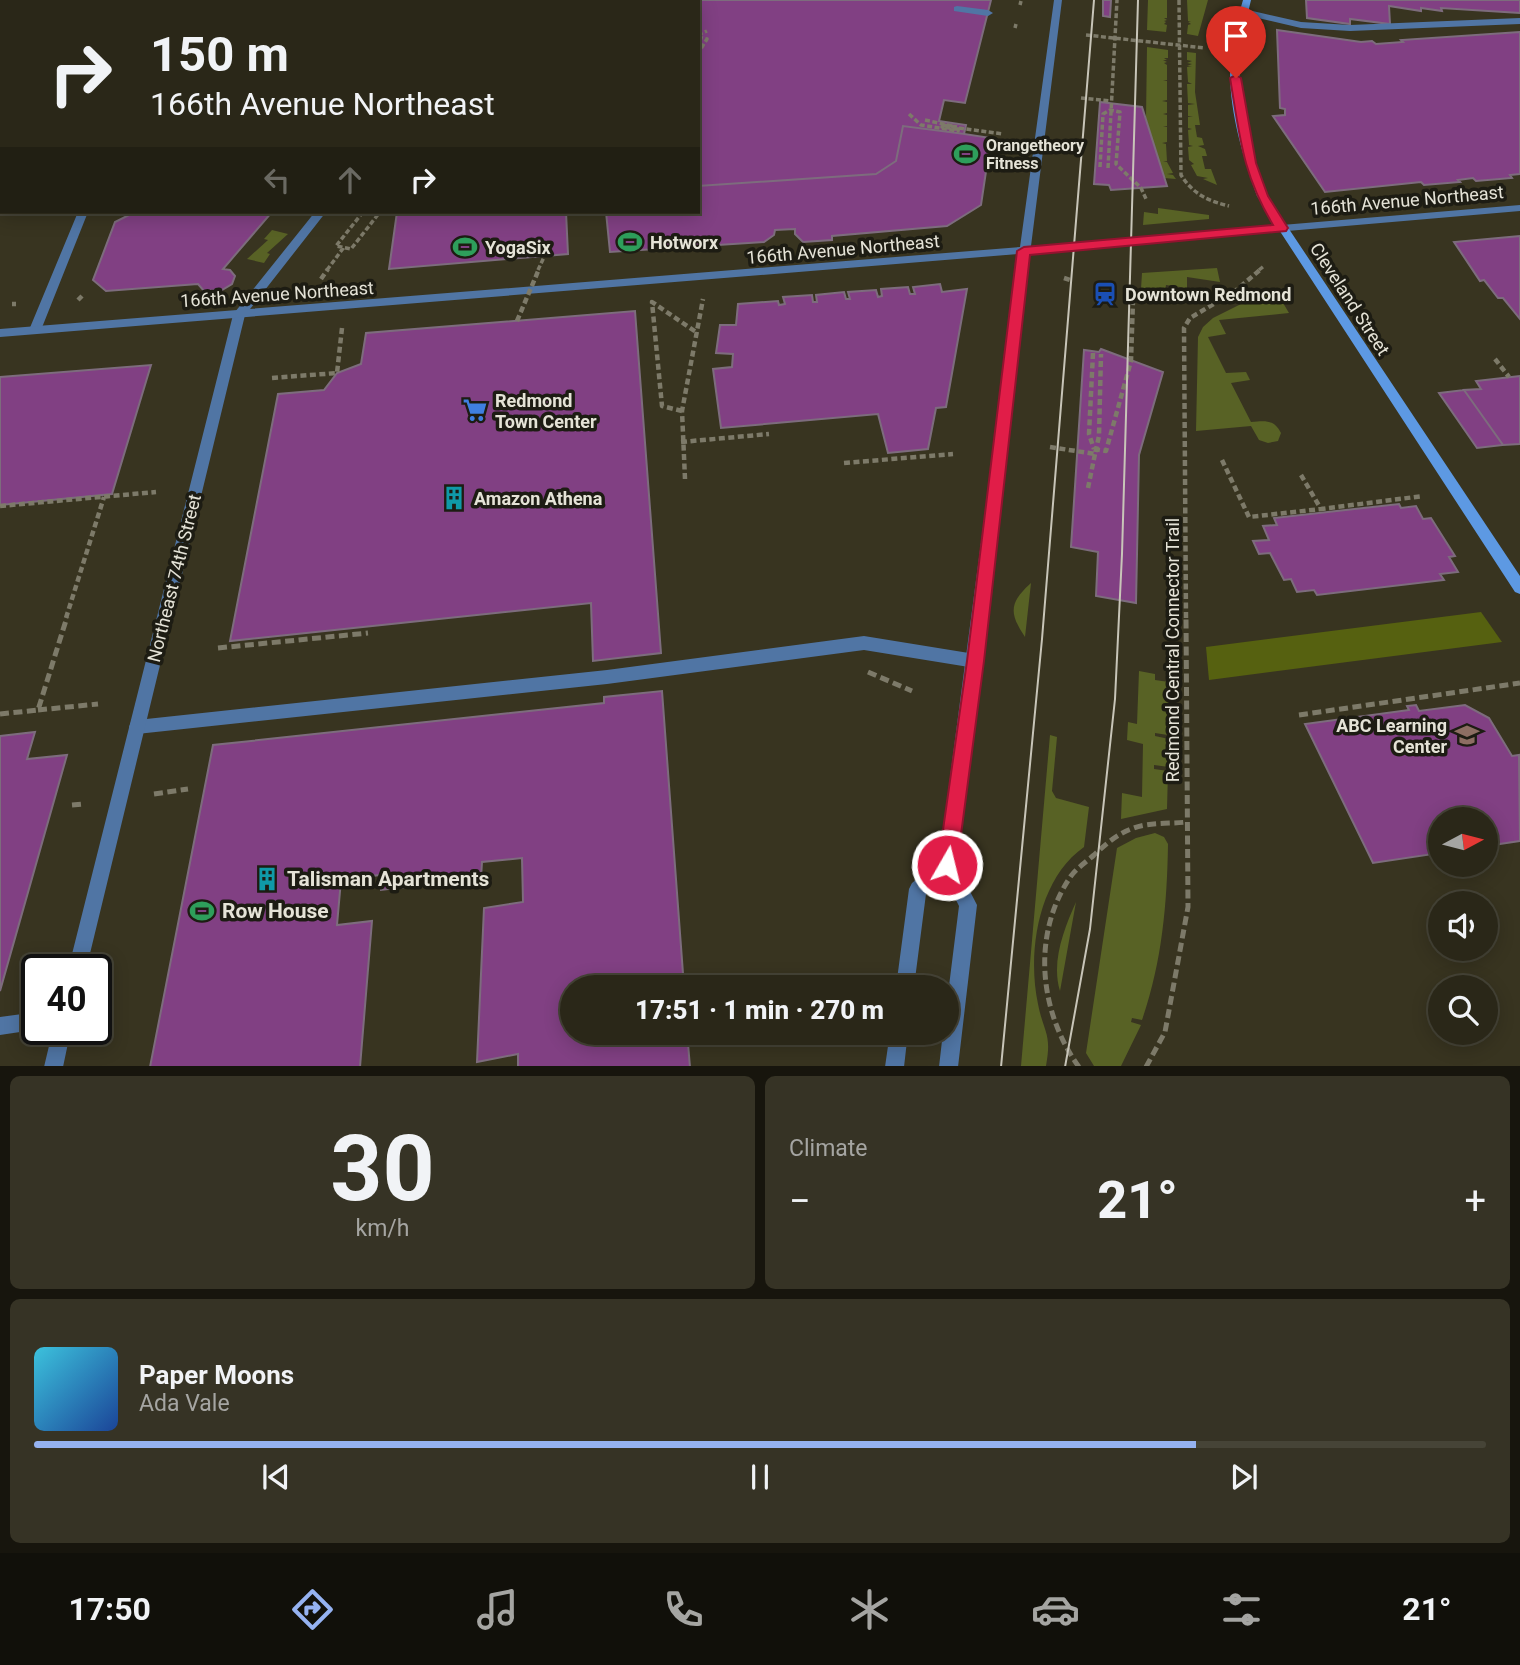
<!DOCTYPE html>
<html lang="en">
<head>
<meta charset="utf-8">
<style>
  body { margin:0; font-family:Roboto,sans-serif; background:#363325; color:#f1f3f6; height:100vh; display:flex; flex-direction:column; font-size:26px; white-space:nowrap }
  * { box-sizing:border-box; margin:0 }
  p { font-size:23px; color:#a5a5a2 }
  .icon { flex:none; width:38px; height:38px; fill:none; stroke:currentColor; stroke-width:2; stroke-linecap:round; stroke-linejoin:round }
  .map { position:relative; height:1066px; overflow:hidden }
  .side { display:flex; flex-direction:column; gap:10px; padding:10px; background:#17150d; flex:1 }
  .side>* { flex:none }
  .banner { position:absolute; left:0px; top:0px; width:700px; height:214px; box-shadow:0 4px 18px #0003,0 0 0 2px #464437; background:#2a2718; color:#f1f3f6; overflow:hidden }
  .needle { width:46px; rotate:83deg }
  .controls { position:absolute; left:1428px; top:807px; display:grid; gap:14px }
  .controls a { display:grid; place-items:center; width:70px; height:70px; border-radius:50%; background:#2a2718; box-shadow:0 4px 18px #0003,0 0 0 2px #464437; font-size:35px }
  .speed { position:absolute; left:21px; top:954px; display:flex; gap:14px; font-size:35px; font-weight:700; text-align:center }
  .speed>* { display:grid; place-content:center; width:91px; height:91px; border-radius:50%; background:#2a2718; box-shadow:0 4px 18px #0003,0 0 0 2px #464437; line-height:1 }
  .speed .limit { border:4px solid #111; border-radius:10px; background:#fff; color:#111 }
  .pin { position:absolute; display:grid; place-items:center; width:60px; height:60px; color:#fff; margin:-72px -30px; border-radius:50% 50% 50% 0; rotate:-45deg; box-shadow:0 0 7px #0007 }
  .pin .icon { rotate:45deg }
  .me { position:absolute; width:77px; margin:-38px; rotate:8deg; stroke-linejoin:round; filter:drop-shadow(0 0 5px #0008) }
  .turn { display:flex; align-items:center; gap:24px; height:147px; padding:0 35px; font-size:32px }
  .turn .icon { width:91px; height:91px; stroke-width:2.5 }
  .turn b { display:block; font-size:49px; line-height:60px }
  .lanes { display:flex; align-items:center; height:66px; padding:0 35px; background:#0003; justify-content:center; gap:35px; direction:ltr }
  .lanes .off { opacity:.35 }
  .big { font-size:52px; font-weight:800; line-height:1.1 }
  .side .card { flex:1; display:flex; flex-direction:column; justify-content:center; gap:10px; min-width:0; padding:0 24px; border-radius:10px; background:#363325 }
  .side .dial { align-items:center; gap:0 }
  .dial b { font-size:91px; line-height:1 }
  .song { display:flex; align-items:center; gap:21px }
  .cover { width:84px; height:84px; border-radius:10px; background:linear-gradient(135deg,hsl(190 70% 55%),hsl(220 70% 35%)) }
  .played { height:7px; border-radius:4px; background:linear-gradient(90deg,#95b2f1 80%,#464437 80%) }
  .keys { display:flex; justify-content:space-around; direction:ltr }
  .heat { display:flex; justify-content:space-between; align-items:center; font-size:38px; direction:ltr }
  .side .tiles { flex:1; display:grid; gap:10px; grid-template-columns:1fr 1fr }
  .card:last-child { grid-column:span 2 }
  .trip { position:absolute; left:560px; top:975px; width:399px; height:70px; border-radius:35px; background:#2a2718; box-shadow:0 4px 18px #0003,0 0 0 2px #464437; font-weight:800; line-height:70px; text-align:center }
  .tabs { display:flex; height:112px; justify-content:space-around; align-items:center; background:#11100a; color:#a5a5a2 }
  .tabs .icon { width:49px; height:49px }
  .tabs .selected { color:#95b2f1 }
  .tabs b { font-size:32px; color:#f1f3f6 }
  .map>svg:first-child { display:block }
  .green { fill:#586225 }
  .forest { fill:#566110 }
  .building { fill:#814083; stroke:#7d6c7d; stroke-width:2 }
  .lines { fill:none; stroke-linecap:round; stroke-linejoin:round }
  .path-far2 { stroke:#7d7a69; stroke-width:3.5; stroke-dasharray:5 2.5; stroke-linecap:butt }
  .path-far1 { stroke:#7d7a69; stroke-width:4.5; stroke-dasharray:6 3.5; stroke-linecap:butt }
  .path { stroke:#7d7a69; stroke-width:5; stroke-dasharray:9 4.5; stroke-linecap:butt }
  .service { fill:#5075a4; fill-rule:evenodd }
  .pedestrian { fill:#5075a4; fill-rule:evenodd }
  .minor { fill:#5075a4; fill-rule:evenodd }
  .tertiary { fill:#5075a4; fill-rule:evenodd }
  .secondary { fill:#5d99e3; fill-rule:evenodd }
  .tram { stroke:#c8c5b8; stroke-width:2 }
  .path-bridge-far1 { stroke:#7d7a69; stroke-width:3.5; stroke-dasharray:5 2.5; stroke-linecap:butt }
  .path-bridge { stroke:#7d7a69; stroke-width:4.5; stroke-dasharray:6 3.5; stroke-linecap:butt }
  .route { fill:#e11d48; stroke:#92132f; stroke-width:2 }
  .labels { text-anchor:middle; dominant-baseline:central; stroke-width:7; stroke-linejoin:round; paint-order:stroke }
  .far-poi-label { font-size:16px; font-weight:bold; fill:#e5e3d7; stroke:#1d1c13; text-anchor:start }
  .street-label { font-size:18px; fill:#e5e3d7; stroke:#1d1c13 }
  .poi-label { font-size:18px; font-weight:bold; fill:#e5e3d7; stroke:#1d1c13; text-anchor:start }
  .near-poi-label { font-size:21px; font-weight:bold; fill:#e5e3d7; stroke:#1d1c13; text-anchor:start }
</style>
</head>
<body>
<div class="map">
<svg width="1520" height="1067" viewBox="0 0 1520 1067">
  <rect width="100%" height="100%" fill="#383420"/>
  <path class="green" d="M1148 0H1167V18H1164L1167 20 1164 21 1166 22 1164 24 1167 25 1166 32 1147 30Z
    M1187 0H1208L1198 36 1187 34 1188 25 1191 24 1188 22H1191L1188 21Z
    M1147 47 1168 50V58H1164L1167 60H1163L1167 62 1164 63 1167 65V80H1163L1167 81V100L1162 101 1167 102V113L1163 114 1167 115V126H1163L1167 127V142L1162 143 1166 144 1167 161 1163 162H1167L1173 173 1167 174 1173 175 1176 179 1164 178 1146 118Z
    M1187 52 1196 53 1195 92 1200 125H1195L1197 137 1202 138 1204 145 1198 146 1205 149 1207 156H1202L1205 169H1211L1217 185 1203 179 1208 178 1197 176 1191 165 1194 164 1189 160 1188 147 1193 146 1189 145 1188 130 1192 129 1188 128V117H1193L1188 116V105L1195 104 1188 103 1187 84H1192L1188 82 1187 67H1192L1187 66 1192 64 1187 63 1192 61 1187 60Z
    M1158 208 1209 215V219L1143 225 1144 212 1158 214Z
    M272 230 288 234 267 253 270 254 264 263 247 259 268 240 264 239Z
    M1217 268 1220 282 1187 277V288L1166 285 1165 292 1141 289 1142 273Z
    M1276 291 1289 313 1219 320 1226 334 1208 337 1226 373 1246 372 1250 380 1231 383 1251 422C1265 421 1274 419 1281 433L1278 441 1268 443 1259 440 1251 426 1196 431 1198 337 1203 327 1213 318 1255 297 1252 295 1254 292Z
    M1031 583 1025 637C1009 613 1009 603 1031 583Z
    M1139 671 1155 674V680L1169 682 1168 735 1155 733V736L1169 739V767L1154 765V769L1168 771 1167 809 1121 819 1122 793 1142 797 1143 744 1127 740 1128 722 1137 724Z
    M1050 735 1057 737 1052 791 1056 798 1089 807 1084 847C1038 879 1027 953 1038 1004 1044 1034 1052 1033 1046 1066H1021Z
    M1155 833 1164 837 1168 844C1167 905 1162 962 1142 1020L1132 1018 1131 1022 1141 1025 1121 1066H1094L1086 1053 1117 848 1136 838Z
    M1076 902 1060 991C1051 962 1064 929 1076 902Z"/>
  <path class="forest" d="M1481 612 1502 642 1209 680 1206 647Z"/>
  <path class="building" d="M208 0H448L206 2Z
    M527 0H991L965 103 944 100 939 121 966 125 964 134 991 138 981 205 947 226 832 236V240L803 242 795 234V229L775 230 774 235 764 242 610 252 606 212H698V2H526Z
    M649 0H991L965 103 944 100 939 121 966 125 964 134 903 126 896 161 876 174 698 186V2Z
    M1103 0H1111L1110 17 1103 16Z
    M1306 0H1520V13L1441 8 1442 11 1421 8V11L1389 6 1390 24 1350 19V24L1307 18Z
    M1277 30 1361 42 1372 41 1376 44 1403 42 1401 40 1520 32V174L1510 175 1512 178 1476 181 1473 178 1458 180 1460 182 1424 185 1421 182 1325 192 1273 116 1285 115V109L1280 108Z
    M1100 102 1142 107 1167 186 1111 190 1109 185 1094 184Z
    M135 212H272L223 269 230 270 235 276 232 284 222 290 204 291 198 284 106 291 93 280 115 222Z
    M397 212H566L568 254 389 269Z
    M1520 236V319L1503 298H1498L1484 280 1480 281 1454 242Z
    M940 284 942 292 967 289 946 407 936 408 928 449 888 453 878 414 721 428 713 369 732 367 733 354 716 353 720 325H736L738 304 778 301 779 305 785 304 783 297 812 295 813 302H817L816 295 844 292 846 299H850L848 292 876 290 878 297 882 296 881 289 908 287 910 294H915L913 287Z
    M635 311 661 653 593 661 591 603 230 641 278 394 324 390 337 373 361 364 366 333Z
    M1101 349 1163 372 1139 455 1136 603 1096 596 1098 552 1071 547 1084 350 1099 352Z
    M151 365 112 494 0 505V377Z
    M1520 376V444L1503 445 1464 390 1481 389 1476 381Z
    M1464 390 1503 445 1477 448 1439 393Z
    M1399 504 1401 508 1416 506 1423 519 1431 518 1455 556 1449 557 1458 572 1440 574 1444 580 1317 595 1314 590 1297 592 1291 579 1284 580 1270 553 1259 554 1253 541 1269 540 1263 526 1277 525 1274 518Z
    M662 691 684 987H572V1032H687L690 1067H518V1054L477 1062 484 908 523 902 522 858 482 862 481 878 381 890 380 875 341 880 337 925 372 921 360 1067H150L213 745 604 703V697Z
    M1416 705 1419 711 1465 705 1489 718 1512 756 1519 755 1520 841 1486 846V819H1440V853L1373 863 1305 724 1409 710 1407 706Z
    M35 732 27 759 67 755 0 991V736Z"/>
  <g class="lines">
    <path class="path-far2" d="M1179 0 1181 175C1193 194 1208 201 1229 206
      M1020 5 1021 1
      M1015 28 1016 24
      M698 35 707 31
      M1086 35 1205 48
      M698 37 707 39 702 47 698 46
      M0 94 2 90
      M1081 98 1110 101
      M909 114 921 125 958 131 959 127H957
      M925 120 957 127
      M943 125 957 127 956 129 942 127Z
      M959 128 1003 134
      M1100 167 1103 114 1110 110 1120 112 1116 164 1141 188 1147 201
      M1108 168 1117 0
      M363 212 336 246 351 249 380 212
      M327 270 344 247
      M1259 270 1264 266"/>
    <path class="path-far1" d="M1064 278 1070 280
      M321 279 328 269
      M78 300 82 296
      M12 304H16
      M1093 353 1089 434 1094 449
      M1495 359 1509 377
      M272 378 337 373 342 328
      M682 411 662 406 652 302 696 332
      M681 442 769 434
      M1050 447 1095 454 1099 436 1101 354
      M1094 449 1106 451 1131 361 1133 300
      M1222 460 1249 517 1321 509
      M844 463 953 454
      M1301 475 1321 509 1423 496
      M685 479 682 411 703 299
      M1088 488 1095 454
      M0 506 156 492
      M66 618 104 497
      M1186 618 1184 328 1190 318 1234 292 1261 269"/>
    <path class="path" d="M218 648 368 633
      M868 672 912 691
      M38 710 98 704
      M0 714 38 710 67 617
      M1299 715 1520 683
      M154 794 188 789
      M72 805 83 804
      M1079 1067C1039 1012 1031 934 1071 876 1077 868 1086 862 1094 855 1106 844 1118 833 1134 828 1150 822 1170 824 1187 822
      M1146 1067 1165 1032 1188 907 1186 617"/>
    <path class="service" d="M174 0H183L173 2Z
      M957 6 988 10 993 13 988 16 954 11V7Z
      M78 212H88L41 330 35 334 31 333 29 330Z
      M864 636 975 654 980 656 983 661 980 666 975 668 864 650 607 684 137 734 131 732 129 727 131 722 137 720 607 670Z
      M37 1012V1029H40L0 1035V1017Z"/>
    <path class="pedestrian" d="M493 0H501L492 2Z
      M1244 9 1301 22 1350 25 1520 18V24L1350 31 1301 28 1241 14V10Z
      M315 212H326L243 318H235V312Z"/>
    <path class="minor" d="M239 311 245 315 86 970H68L233 315Z
      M53 1029H71L63 1067H44Z"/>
    <path class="tertiary" d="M1054 0H1062L1031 246 1520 205V211L1030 253 956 864 977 905 958 1067H939L943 1032H947V1002L959 906 945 878 926 894 914 987H896L909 889 912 883 939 861 1019 254 0 337V329L1020 247Z
      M890 1032H908L904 1067H885Z"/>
    <path class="secondary" d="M1243 0H1251C1247 17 1242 35 1240 53 1236 101 1251 151 1267 196L1520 576V594L1515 592 1257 196C1241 151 1226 101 1231 53 1233 35 1238 17 1243 0Z"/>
    <path class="tram" d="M1001 1067 1042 639 1094 0
      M1065 1067 1090 929 1115 699 1122 554 1138 0"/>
    <path class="path-bridge-far1" d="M538 270 544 257"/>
    <path class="path-bridge" d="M517 321 539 269"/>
  </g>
  <path class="route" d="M1236 75 1241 78 1256 163 1268 196 1288 228 1286 231 1030 255 984 661 957 865 954 872 947 875 940 872 938 865 967 661 1017 251 1024 247 1273 225C1242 173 1240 137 1230 78Z"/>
  <defs>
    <g id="stadium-bare" transform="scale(1.89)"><path d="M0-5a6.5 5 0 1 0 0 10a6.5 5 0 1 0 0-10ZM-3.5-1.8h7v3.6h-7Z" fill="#2e9e5b" stroke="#1d1c13" stroke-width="2.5" paint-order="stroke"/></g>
    <g id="station-bare" transform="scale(1.89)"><path d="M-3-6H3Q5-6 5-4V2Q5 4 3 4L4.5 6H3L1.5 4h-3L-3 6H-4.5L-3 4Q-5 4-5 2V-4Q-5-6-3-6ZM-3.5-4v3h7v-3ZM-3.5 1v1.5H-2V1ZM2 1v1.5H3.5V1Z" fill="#1a4fb4" stroke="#1d1c13" stroke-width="2.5" paint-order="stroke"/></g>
    <g id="supermarket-bare" transform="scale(1.89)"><path d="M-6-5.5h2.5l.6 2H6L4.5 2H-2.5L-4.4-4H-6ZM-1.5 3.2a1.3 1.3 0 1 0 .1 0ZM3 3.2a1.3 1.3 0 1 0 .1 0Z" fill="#3f7fe0" stroke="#1d1c13" stroke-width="2.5" paint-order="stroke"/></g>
    <g id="building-bare" transform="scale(1.89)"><path d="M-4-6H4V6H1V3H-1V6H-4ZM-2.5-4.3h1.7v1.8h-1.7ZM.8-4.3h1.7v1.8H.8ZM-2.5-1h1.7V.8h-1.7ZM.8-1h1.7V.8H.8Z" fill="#0f9aa8" stroke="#1d1c13" stroke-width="2.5" paint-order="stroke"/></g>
    <g id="school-bare" transform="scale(1.89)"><path d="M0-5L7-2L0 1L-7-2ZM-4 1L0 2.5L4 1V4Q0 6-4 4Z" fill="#8d6e63" stroke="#1d1c13" stroke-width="2.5" paint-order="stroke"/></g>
  </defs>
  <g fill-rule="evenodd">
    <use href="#stadium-bare" x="966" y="154"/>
    <use href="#stadium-bare" x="630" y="242"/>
    <use href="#stadium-bare" x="465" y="247"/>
    <use href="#station-bare" x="1105" y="294"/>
    <use href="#supermarket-bare" x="475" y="410"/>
    <use href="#building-bare" x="454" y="498"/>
    <use href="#school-bare" x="1467" y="735"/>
    <use href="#building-bare" x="267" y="879"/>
    <use href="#stadium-bare" x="202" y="911"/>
  </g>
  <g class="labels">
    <g class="far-poi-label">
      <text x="986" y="145">Orangetheory<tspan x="986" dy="18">Fitness</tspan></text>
    </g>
    <g class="street-label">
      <text transform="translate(1407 200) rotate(-5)">166th Avenue Northeast</text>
      <text transform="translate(843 249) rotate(-5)">166th Avenue Northeast</text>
      <text transform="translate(277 294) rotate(-4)">166th Avenue Northeast</text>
      <text transform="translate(1350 299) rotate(57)">Cleveland Street</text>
      <text transform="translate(174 578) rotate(-76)">Northeast 74th Street</text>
      <text transform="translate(1172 650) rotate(-90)">Redmond Central Connector Trail</text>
    </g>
    <g class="poi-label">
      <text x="650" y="242">Hotworx</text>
      <text x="485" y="247">YogaSix</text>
      <text x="1125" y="294">Downtown Redmond</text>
      <text x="495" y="400">Redmond<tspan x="495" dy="21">Town Center</tspan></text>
      <text x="474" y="498">Amazon Athena</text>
      <text x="1447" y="725" text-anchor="end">ABC Learning<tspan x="1447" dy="21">Center</tspan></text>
    </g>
    <g class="near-poi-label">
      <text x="287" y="879">Talisman Apartments</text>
      <text x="222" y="911">Row House</text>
    </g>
  </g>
</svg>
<div class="controls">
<a><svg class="needle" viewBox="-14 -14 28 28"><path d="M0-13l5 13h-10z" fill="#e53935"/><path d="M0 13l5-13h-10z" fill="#a5a5a2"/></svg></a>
<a><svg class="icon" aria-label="sound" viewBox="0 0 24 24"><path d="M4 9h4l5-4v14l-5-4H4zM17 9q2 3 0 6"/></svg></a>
<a><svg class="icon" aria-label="search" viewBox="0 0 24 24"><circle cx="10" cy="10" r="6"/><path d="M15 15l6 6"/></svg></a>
</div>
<div class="speed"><div class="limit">40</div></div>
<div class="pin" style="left:1236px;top:78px;background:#d93025"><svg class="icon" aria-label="arrive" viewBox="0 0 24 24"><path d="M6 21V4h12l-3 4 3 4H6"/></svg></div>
<svg class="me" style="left:947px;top:865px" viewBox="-20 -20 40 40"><circle r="17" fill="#e11d48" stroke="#fff" stroke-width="3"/><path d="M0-11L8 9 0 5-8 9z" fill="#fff"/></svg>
<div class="trip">17:51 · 1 min · 270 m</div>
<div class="banner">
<div class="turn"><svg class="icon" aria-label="right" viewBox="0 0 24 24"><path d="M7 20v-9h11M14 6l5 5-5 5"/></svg><div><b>150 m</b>166th Avenue Northeast</div></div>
<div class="lanes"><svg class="icon off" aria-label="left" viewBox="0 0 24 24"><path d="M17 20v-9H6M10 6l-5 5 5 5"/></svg><svg class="icon off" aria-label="ahead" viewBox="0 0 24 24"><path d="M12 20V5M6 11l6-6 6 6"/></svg><svg class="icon" aria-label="right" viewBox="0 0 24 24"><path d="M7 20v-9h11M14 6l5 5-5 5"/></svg></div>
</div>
</div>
<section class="side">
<div class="tiles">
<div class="card dial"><b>30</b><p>km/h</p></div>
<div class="card"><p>Climate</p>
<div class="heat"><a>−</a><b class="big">21°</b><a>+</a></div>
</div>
<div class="card">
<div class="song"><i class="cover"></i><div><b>Paper Moons</b><p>Ada Vale</p></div></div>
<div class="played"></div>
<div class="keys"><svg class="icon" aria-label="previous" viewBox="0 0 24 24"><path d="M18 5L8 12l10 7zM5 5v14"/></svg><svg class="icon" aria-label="pause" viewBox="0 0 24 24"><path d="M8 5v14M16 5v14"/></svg><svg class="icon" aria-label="next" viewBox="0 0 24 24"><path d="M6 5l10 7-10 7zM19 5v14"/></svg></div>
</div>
</div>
</section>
<nav class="tabs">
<b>17:50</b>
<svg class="icon selected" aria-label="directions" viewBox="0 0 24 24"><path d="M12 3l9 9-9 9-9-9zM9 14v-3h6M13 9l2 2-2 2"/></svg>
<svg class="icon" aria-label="music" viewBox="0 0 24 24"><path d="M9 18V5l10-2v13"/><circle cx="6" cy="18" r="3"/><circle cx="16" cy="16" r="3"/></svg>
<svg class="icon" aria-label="phone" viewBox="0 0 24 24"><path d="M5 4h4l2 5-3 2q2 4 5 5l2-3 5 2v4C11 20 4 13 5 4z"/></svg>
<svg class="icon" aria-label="climate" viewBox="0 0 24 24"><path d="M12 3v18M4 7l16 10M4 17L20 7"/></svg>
<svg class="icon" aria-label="car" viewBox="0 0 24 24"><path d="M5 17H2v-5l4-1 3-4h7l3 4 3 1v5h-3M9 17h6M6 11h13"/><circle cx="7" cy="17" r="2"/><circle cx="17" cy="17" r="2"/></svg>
<svg class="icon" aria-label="filters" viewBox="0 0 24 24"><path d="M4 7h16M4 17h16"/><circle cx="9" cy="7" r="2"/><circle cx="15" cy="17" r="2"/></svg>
<b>21°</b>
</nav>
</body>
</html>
